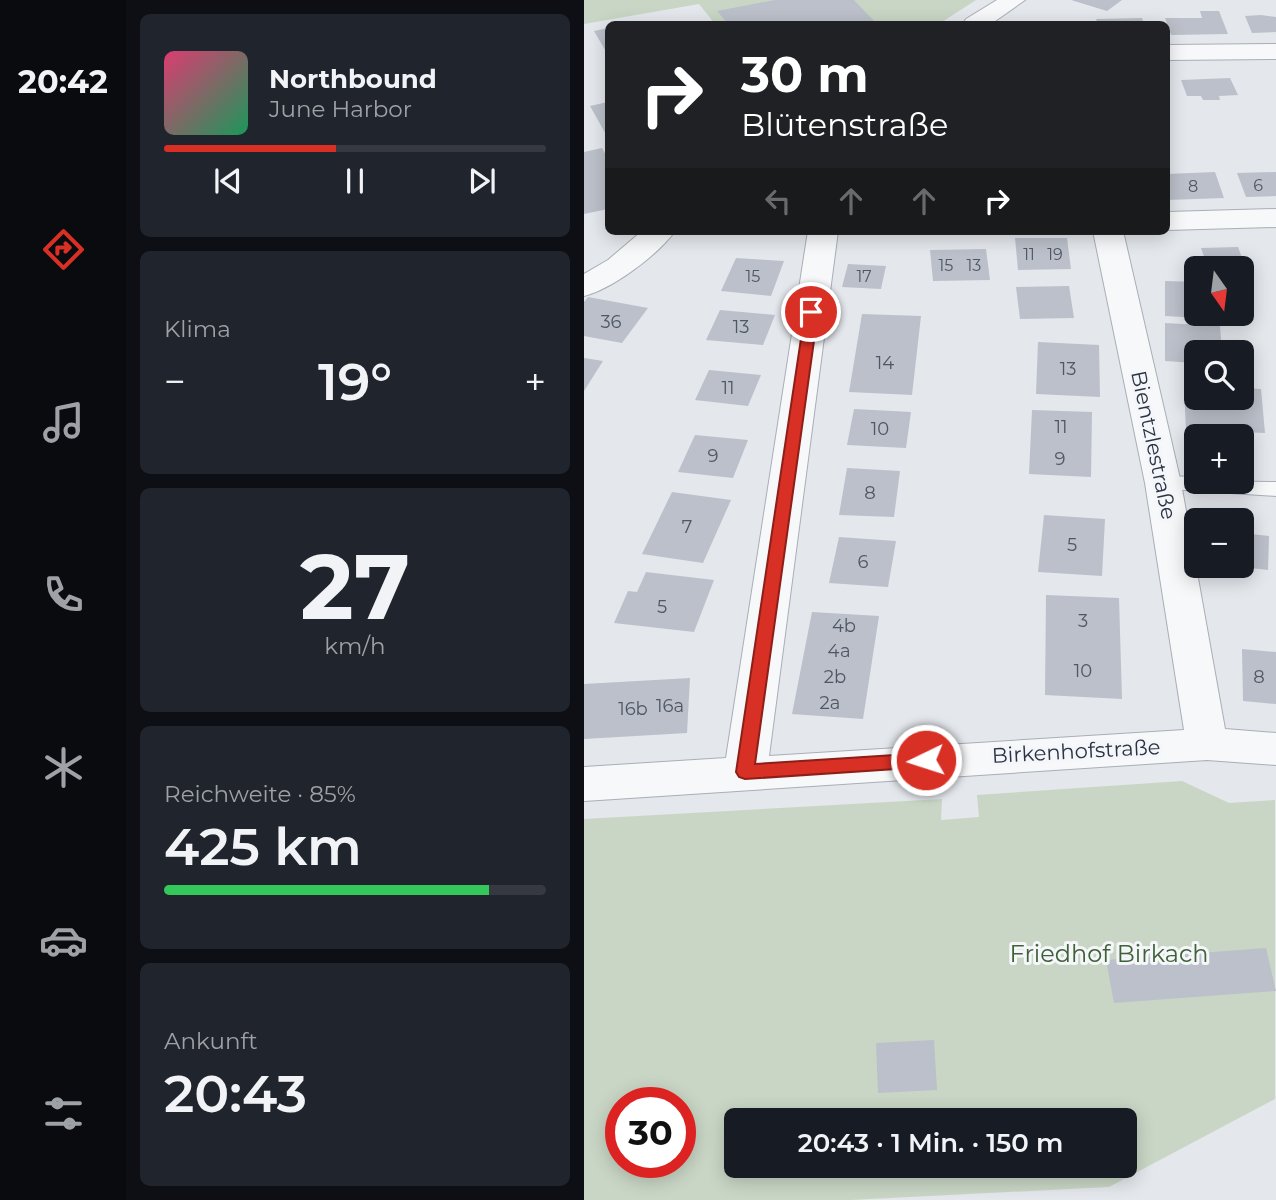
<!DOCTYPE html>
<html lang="de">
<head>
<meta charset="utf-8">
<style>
  body { margin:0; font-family:Montserrat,sans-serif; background:#20242c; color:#f1f3f6; height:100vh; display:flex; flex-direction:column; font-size:26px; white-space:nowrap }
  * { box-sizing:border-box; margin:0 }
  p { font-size:23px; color:#9ea1a6 }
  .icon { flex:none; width:38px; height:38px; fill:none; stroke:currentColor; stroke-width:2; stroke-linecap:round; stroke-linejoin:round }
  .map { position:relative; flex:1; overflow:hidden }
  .side { display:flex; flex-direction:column; gap:14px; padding:14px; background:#0d0f14; width:458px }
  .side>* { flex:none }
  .hud { position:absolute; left:21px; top:21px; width:565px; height:214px; border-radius:10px; box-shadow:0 4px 18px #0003; background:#202124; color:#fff; overflow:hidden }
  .needle { width:46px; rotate:166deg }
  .tools { position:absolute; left:600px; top:256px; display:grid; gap:14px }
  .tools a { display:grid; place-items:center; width:70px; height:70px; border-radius:10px; background:#171b24; box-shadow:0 4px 18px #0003; font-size:35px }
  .speed { position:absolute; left:21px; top:1087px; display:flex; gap:14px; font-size:35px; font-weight:700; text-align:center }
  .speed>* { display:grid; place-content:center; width:91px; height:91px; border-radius:50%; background:#171b24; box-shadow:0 4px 18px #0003; line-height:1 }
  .speed .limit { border:10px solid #d22; background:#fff; color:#111 }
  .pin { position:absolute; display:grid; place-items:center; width:60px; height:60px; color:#fff; margin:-30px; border:4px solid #fff; border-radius:50%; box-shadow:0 2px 7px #0007 }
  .me { position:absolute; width:77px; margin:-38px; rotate:266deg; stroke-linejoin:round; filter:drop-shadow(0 0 5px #0008) }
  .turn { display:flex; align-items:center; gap:24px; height:147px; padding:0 21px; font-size:32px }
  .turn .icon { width:91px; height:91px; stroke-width:2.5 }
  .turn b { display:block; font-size:49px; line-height:60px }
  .lanes { display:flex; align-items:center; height:66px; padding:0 21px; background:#0003; justify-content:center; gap:35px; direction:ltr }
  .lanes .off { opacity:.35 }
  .big { font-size:52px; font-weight:600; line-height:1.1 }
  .side .card { flex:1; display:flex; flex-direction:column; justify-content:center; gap:10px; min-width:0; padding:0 24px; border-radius:10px; background:#20242c }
  .side .dial { align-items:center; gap:0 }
  .dial b { font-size:91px; line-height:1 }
  .song { display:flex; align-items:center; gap:21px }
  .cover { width:84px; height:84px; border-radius:10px; background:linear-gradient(135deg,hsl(340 70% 55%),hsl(150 70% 35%)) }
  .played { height:7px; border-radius:4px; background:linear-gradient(90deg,#d93025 45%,#363941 45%) }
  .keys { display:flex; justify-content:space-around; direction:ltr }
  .heat { display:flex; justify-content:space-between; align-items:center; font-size:38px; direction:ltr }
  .charge { height:10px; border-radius:5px; background:linear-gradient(90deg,#34c759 85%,#363941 0) }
  .trip { position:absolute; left:140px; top:1108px; width:413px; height:70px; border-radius:10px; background:#171b24; box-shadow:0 4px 18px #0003; font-weight:600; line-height:70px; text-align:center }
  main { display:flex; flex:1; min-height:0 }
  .tabs { display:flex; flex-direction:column; width:126px; justify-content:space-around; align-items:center; background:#090b0e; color:#9ea1a6 }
  .tabs .icon { width:49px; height:49px }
  .tabs .selected { color:#d93025 }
  .tabs b { font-size:32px; color:#f1f3f6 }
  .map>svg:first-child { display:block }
  .green { fill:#c9d6c5; fill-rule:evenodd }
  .building { fill:#bbc0ca }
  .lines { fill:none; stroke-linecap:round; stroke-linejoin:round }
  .service-casing { stroke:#a9aeb7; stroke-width:2 }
  .minor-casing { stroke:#a9aeb7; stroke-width:2 }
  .service { fill:#f7f8fa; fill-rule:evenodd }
  .minor { fill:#f7f8fa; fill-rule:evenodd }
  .route { fill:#d93025; stroke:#8d1f18; stroke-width:2 }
  .labels { text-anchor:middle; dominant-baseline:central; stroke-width:6; stroke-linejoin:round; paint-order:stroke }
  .far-number-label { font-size:16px; fill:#4f5766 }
  .number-label { font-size:18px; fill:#4f5766 }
  .street-label { font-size:21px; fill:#2b3445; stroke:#f4f6f9 }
  .near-park-label { font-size:24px; fill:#3f6138; stroke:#f4f6f9 }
</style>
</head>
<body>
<main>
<nav class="tabs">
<b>20:42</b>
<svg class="icon selected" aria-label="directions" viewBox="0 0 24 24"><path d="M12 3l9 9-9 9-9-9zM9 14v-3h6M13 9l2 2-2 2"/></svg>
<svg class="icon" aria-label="music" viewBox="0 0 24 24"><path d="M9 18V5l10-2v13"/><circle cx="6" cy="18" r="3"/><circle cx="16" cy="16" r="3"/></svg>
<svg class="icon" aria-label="phone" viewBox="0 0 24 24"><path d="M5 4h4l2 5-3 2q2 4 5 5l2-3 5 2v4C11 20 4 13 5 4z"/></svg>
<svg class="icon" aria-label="climate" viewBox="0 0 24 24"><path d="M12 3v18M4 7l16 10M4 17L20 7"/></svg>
<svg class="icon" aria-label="car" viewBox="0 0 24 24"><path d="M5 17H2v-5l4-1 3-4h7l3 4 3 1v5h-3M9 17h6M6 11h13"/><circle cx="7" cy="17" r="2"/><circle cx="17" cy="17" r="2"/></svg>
<svg class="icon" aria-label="filters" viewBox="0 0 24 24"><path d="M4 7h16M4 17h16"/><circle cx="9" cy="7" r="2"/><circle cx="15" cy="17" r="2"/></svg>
</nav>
<section class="side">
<div class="card">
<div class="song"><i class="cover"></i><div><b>Northbound</b><p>June Harbor</p></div></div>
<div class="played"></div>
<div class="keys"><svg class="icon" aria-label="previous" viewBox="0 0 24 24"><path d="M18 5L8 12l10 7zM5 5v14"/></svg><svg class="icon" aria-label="pause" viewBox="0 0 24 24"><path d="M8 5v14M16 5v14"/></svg><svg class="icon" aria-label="next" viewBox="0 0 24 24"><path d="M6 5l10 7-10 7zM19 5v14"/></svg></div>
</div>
<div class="card"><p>Klima</p>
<div class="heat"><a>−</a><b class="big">19°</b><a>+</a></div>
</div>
<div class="card dial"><b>27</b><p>km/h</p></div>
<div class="card"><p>Reichweite · 85%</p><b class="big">425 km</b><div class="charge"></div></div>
<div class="card"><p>Ankunft</p><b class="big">20:43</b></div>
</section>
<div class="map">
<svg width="692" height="1200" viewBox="0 0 692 1200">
  <rect width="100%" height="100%" fill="#e4e7ec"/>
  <path class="green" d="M0 0H392L355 24H131L115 4 0 24Z
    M598 781 645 803 691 800V1099L525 1187 267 1200H0V819L358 799 357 820 395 817 393 795ZM37 1102H96V1162H37ZM152 1120H541V1166H152Z"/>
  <path class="building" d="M191 0H270L293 24H144L133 11Z
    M487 0H538L523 11Z
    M616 11H635L644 34 587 35 581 18H618Z
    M677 15 692 17V32L668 33 661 16Z
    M558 18 560 24H514L512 19Z
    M24 28V55L10 31Z
    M646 78 654 95 635 96 636 100H619L617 96H603L597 80Z
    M24 102V138L6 106Z
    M18 148 24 159V209L0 214V152Z
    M631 172 640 198 583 200V174Z
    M692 172V196L662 197 653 173Z
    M431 238H483L487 269 434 270Z
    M654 247 665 276H658V268H624L617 248Z
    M402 249 406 280 349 281 346 250Z
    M152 258 200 261 187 296 137 291Z
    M264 264 302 266 297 289 258 287Z
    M581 281 612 282V313H635L636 319 581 316Z
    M485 286 490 318 436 319 432 287Z
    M4 297 64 308 38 343 0 336V302Z
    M136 310 191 315 179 345 122 340Z
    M278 314 337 316 328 395 265 392Z
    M581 323 636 326 638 352H612V363L581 361Z
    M454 342 515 345 516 397 452 394Z
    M0 358 19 361 0 391Z
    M125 370 177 375 164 406 111 400Z
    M600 385 612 386V397H658V388L677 389 681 433 657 432V436H612V456L603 455Z
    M270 409 327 412 322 448 263 445Z
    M448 410 508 412 507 477 445 474Z
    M111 435 164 440 149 478 94 472Z
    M263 468 316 471 310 517 255 515Z
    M88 492 147 500 119 563 58 554Z
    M460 515 521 519 518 576 454 572Z
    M658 533 685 536 684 570 658 567Z
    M255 537 312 541 304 587 245 583Z
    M62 572 130 580 110 632 30 623 44 591 53 592Z
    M462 595 535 598 538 699 461 695Z
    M228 612 295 616 279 719 208 714Z
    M658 649 692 652V704L659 701Z
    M106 678 103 733 0 739V684Z
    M682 948 692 991 530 1003 522 960Z
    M350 1040 353 1090 294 1093 292 1043Z"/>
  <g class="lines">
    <g class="service-casing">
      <path id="service" d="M579 476 612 477V481L692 482V496L571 488 568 483 571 478Z"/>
    </g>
    <g class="minor-casing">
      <path id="minor" d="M413 0H441L407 24H379L382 19Z
        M692 44V59L583 60V45Z
        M692 209V227L583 230V212Z
        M58 231H91C74 255 28 289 0 296V274L24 260Z
        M224 231H254L185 756 600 730 561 483 509 231H539L597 483 641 729 692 733V765L623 760 0 801V767L142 758Z"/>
    </g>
    <use href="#service" class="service"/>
    <use href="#minor" class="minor"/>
  </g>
  <path class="route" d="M227 308 234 312 171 764 342 753 348 755 350 760 348 765 342 767 161 779 155 777 152 772 221 312Z"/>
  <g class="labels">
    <g class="far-number-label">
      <text x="674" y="185">6</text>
      <text x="609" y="186">8</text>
      <text x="445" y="254">11</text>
      <text x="471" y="254">19</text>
      <text x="362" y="265">15</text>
      <text x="390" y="265">13</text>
      <text x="169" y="276">15</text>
      <text x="280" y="276">17</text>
    </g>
    <g class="number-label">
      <text x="27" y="322">36</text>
      <text x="157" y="327">13</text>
      <text x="301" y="363">14</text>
      <text x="484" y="369">13</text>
      <text x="144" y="388">11</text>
      <text x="477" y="427">11</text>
      <text x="296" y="429">10</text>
      <text x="129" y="456">9</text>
      <text x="476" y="459">9</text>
      <text x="286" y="493">8</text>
      <text x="103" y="527">7</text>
      <text x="488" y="545">5</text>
      <text x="279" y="562">6</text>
      <text x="78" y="607">5</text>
      <text x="499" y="621">3</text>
      <text x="260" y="626">4b</text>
      <text x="255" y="651">4a</text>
      <text x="499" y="671">10</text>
      <text x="251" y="677">2b</text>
      <text x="675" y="677">8</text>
      <text x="246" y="703">2a</text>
      <text x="86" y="706">16a</text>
      <text x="49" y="709">16b</text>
    </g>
    <g class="street-label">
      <text transform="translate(570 445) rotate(78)">Bientzlestraße</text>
      <text transform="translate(492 751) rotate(-3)">Birkenhofstraße</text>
    </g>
    <g class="near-park-label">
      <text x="525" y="953">Friedhof Birkach</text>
    </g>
  </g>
</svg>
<div class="tools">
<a><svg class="needle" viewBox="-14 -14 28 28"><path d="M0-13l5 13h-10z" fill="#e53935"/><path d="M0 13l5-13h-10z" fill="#9ea1a6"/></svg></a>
<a><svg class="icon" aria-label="search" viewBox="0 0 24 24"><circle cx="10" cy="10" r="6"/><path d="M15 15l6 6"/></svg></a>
<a>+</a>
<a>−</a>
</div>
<div class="speed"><div class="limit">30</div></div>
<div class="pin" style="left:227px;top:312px;background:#d93025"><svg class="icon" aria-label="arrive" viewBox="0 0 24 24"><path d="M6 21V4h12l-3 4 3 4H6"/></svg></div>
<svg class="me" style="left:342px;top:760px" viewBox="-20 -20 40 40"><circle r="17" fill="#d93025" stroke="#fff" stroke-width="3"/><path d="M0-11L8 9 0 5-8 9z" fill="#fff"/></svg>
<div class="trip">20:43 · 1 Min. · 150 m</div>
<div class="hud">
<div class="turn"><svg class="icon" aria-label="right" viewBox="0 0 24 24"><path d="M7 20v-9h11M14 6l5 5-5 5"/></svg><div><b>30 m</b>Blütenstraße</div></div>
<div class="lanes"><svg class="icon off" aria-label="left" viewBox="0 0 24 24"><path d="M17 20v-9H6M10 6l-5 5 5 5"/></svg><svg class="icon off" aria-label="ahead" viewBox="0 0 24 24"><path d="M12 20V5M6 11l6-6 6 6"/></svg><svg class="icon off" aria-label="ahead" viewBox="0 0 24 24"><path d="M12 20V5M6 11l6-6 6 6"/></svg><svg class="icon" aria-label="right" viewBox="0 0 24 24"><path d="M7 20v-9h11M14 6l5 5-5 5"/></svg></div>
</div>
</div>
</main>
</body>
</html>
